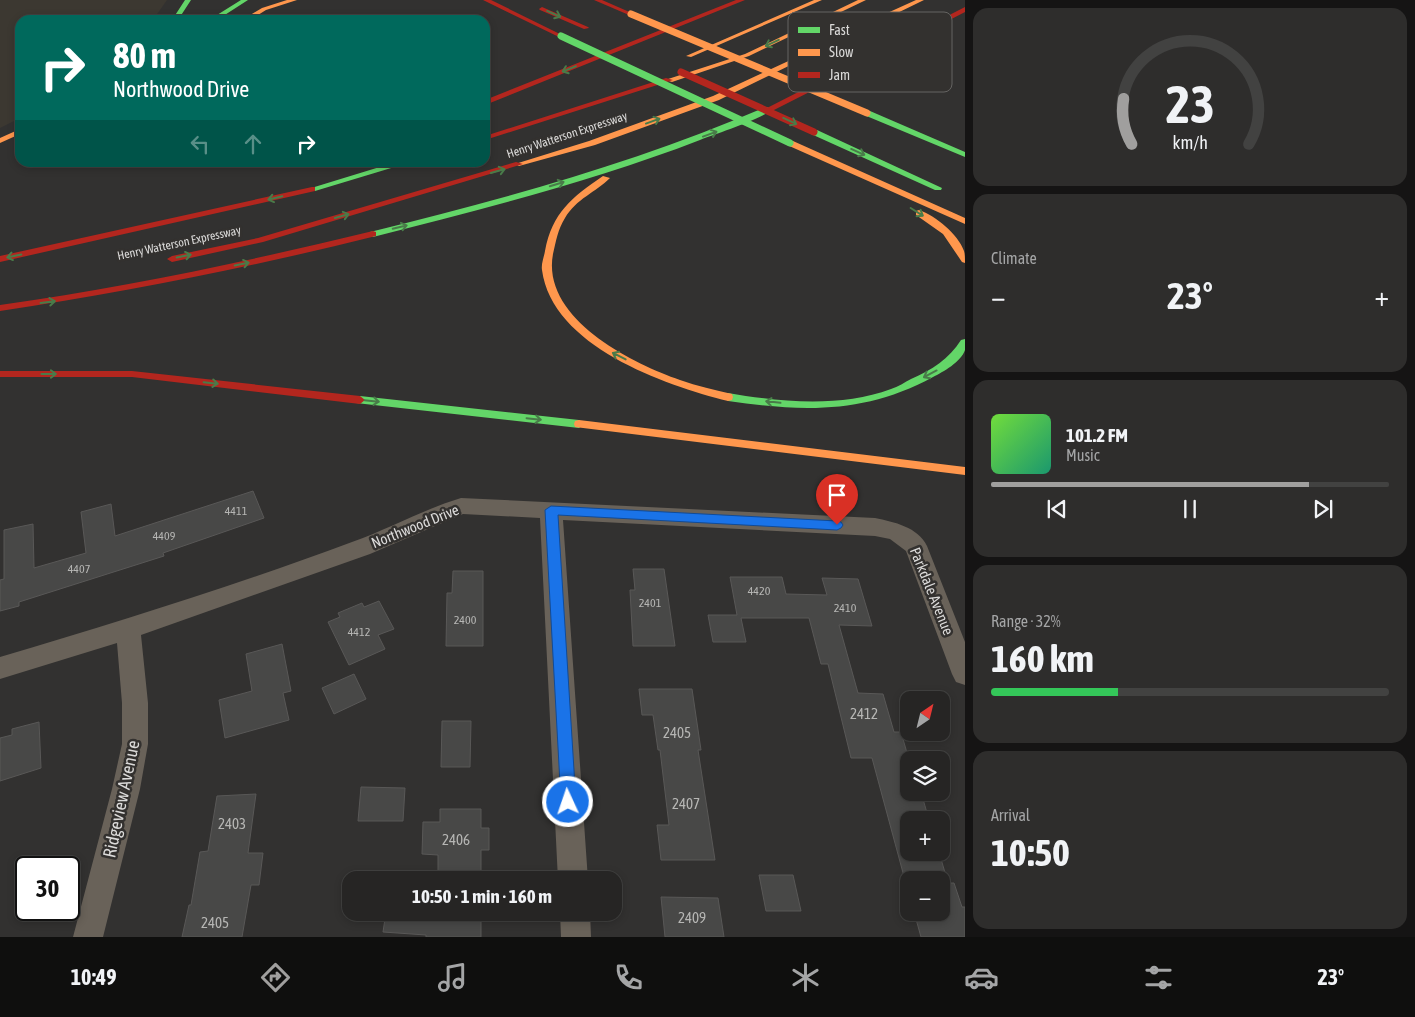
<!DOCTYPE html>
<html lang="en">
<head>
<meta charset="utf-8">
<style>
  body { margin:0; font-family:"Asap Condensed",sans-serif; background:#2e2d2c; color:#f1f3f6; height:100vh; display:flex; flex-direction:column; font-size:19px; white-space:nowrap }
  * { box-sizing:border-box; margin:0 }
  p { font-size:16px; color:#a4a5a6 }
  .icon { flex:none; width:28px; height:28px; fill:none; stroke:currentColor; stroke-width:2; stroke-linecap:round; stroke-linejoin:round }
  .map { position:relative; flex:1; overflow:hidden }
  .details { display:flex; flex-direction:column; gap:8px; padding:8px; background:#151414; width:450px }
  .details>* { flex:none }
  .hud { position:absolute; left:15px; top:15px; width:475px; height:152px; border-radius:15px; box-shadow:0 2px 8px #0003,0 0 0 1px #424241; background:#00695c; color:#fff; overflow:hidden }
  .needle { width:32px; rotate:35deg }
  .controls { position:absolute; left:900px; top:691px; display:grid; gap:10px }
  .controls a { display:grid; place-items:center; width:50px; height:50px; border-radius:10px; background:#262524; box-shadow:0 2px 8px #0003,0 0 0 1px #424241; font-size:25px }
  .speed { position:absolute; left:15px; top:856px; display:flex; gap:10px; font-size:25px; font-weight:700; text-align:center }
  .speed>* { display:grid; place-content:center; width:65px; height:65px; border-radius:50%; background:#262524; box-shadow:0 2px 8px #0003,0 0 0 1px #424241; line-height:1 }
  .speed .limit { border:2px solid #111; border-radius:8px; background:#fff; color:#111 }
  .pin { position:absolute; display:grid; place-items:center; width:42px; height:42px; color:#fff; margin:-51px -21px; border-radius:50% 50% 50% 0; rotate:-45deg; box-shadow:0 0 5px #0007 }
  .pin .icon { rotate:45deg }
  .me { position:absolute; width:55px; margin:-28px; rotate:357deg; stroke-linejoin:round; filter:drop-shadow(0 0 4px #0008) }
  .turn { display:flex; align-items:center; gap:18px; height:105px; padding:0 15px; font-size:22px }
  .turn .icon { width:65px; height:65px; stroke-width:2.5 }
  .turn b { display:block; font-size:35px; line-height:42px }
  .lanes { display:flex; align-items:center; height:48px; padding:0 15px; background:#0003; justify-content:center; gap:25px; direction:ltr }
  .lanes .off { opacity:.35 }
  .big { font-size:38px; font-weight:700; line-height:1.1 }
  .details .tile { flex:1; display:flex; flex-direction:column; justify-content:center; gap:8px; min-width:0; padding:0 18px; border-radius:15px; background:#2e2d2c }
  .details .dial { align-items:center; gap:0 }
  .dial svg { height:130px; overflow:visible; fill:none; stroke:#424241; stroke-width:7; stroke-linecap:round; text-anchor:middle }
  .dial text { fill:#f1f3f6; stroke:none }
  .song { display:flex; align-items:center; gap:15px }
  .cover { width:60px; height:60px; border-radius:8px; background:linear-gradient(135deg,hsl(100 70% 55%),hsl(160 70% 35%)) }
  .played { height:5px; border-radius:2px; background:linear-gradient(90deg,#a09f9e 80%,#424241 80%) }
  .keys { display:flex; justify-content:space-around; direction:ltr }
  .heat { display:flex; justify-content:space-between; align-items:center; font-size:28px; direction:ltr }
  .charge { height:8px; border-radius:4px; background:linear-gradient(90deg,#34c759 32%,#424241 0) }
  .trip { position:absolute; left:342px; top:871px; width:280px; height:50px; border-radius:15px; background:#262524; box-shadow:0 2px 8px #0003,0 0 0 1px #424241; font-weight:700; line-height:50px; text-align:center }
  .dock { display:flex; height:80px; justify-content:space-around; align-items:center; background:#0f0f0e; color:#a4a5a6 }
  .dock .icon { width:35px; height:35px }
  .dock .active { color:#a09f9e }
  .dock b { font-size:22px; color:#f1f3f6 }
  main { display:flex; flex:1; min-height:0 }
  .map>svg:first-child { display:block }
  .built { fill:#3c3831 }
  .building { fill:#484847; stroke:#595857 }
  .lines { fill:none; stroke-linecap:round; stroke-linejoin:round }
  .street { fill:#696259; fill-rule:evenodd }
  .fast { fill:#63d668; fill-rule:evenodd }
  .slow { fill:#ff974d; fill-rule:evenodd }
  .jam { fill:#b3261e; fill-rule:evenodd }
  .fast-bridge { stroke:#63d668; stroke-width:7 }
  .slow-bridge { stroke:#ff974d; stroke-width:7 }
  .jam-bridge { stroke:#b3261e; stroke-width:7 }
  .oneway { stroke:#497b49 }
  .route { fill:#1a73e8; stroke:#114b97 }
  .labels { text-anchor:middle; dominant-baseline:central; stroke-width:5; stroke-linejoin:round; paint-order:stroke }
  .far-street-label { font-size:12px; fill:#dbdad9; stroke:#33312f }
  .number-label { font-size:12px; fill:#b6b6b4 }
  .street-label { font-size:15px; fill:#dbdad9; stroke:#33312f }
  .near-number-label { font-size:15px; fill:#b6b6b4 }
  .near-street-label { font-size:18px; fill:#dbdad9; stroke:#33312f }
  .key { fill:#33312f; stroke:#656462; stroke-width:1 }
  .key-label { font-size:14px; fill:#dbdad9 }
</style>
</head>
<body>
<main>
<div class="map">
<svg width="965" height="937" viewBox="0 0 965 937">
  <rect width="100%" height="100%" fill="#323130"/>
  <path class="built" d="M0 0H167L153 20H20V118L0 128Z"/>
  <path class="building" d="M253 491 264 518 163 553 164 556 19 602V606L0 611V580L4 579V530L33 524 34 568 86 553 81 512 111 504 115 536Z
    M633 569H664L675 646H633L630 590H635Z
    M453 571H483V646H446L447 593H452Z
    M730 577H782L786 594 827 595 822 578 858 579 872 626 839 625 858 693 883 694 894 732H901L909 760V792H921L929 820H909V852H939L948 883H954L962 907H965V937H921L914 912H941V880H909V895L872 758H851L828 664H821L809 618H741L746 642H713L708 615H737Z
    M379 601 394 629 378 635 385 649 349 665 328 622 340 617 338 613 362 603 364 607Z
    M282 644 291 691 283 693 289 720 225 738 219 700 252 691 246 654Z
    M354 674 366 699 334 714 322 688Z
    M639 689H692L701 750H698L715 860H661L657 825H669L660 750H658L653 715H642Z
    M442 721H471L470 767H441Z
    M39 722 41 768 0 781V738L12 735V729Z
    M361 787 405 788 403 821H358Z
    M256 794 248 853H263L259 885H251L242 937H182L189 905H191L200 852 208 851 217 796Z
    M440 809H481V828H489V850H481V880H438V855L422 854 423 822H440Z
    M759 875H793L801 911H766Z
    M661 897 718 898 724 937H665Z
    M386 912H481V937H426V935L383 932Z"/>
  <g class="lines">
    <path class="street" d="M461 498 875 518C894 522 918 527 927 546L965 642V685L956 682 952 674 906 551 890 539 875 536 563 520 588 880H558L540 518 463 514 370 554 141 635 148 703V744L140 789 103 937H73L112 789 122 744V703L117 643 0 679V657C118 622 237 585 352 542 389 529 424 509 461 498Z
      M560 912H590L591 937H561Z"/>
    <path class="fast" d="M185 0H191L178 20H172Z
      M241 0H248L217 20H209Z
      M766 107 773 109C760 120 718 133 700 140 594 181 483 209 373 237L369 234 370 232C505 199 638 162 766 107Z
      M864 111H870L965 152V157L864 115Z
      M811 130H817L942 188 941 190H935L811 134Z
      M396 162H411L315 191H312L308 189Z
      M965 339C965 342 965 347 965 350 961 362 943 372 933 377 865 414 803 412 728 401L723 397 728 393C780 402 840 408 891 389 898 387 905 382 911 379 932 370 949 359 961 340Z
      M360 396 579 420 584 424 579 428 356 403 355 400 356 397Z"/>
    <path class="slow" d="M287 0H297L266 10 250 20H242L262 8Z
      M814 0H822L691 57 686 56Z
      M858 0H866L749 56 672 82 665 80 745 54Z
      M916 0H924L719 100 595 145 519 166 515 164 589 141 713 96 838 38 852 29Z
      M20 129V134L0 143V138Z
      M787 141H793L965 218V224L787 145Z
      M603 176 610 178C596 192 576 199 565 218 558 229 556 241 553 254 541 318 631 363 680 380 697 386 715 390 732 394L733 397 732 400 728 401C664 385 552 346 542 270 541 264 544 257 545 251 552 213 572 197 603 176Z
      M919 210C936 216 958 234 964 251 965 254 965 259 965 263L962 262 943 234 916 215V211Z
      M579 420 965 467V475L575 427 574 424 575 421Z"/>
    <path class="jam" d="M483 0H491L564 36 559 37Z
      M594 0H602L634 14 629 15Z
      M736 0H745L485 105V100Z
      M542 7 588 27 589 28 584 29 540 10 539 9Z
      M965 7V12L847 73 772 111 765 109Z
      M666 78 673 80 485 140V136Z
      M516 162 523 164 263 242 172 262 167 259 172 256 258 238Z
      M312 187H315V191L0 262V256Z
      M373 231 376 232V236C252 267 127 292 0 311V305C126 287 250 261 373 231Z
      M0 371H132L360 396 365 400 360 404 132 377H0Z"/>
    <path class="fast-bridge" d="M561 36 790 143"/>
    <path class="slow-bridge" d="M631 14 867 113"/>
    <path class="jam-bridge" d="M681 72 814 132"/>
  </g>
  <defs><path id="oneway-shaft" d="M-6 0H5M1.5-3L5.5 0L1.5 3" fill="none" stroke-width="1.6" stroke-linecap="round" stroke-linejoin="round" transform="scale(1.25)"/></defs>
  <g class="oneway">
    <use href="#oneway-shaft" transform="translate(554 14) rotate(24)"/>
    <use href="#oneway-shaft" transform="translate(772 43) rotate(155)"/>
    <use href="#oneway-shaft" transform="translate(569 69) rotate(158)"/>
    <use href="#oneway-shaft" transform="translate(653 121) rotate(-20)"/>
    <use href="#oneway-shaft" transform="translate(790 121) rotate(25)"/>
    <use href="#oneway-shaft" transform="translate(710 134) rotate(-20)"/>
    <use href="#oneway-shaft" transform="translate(858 152) rotate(24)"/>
    <use href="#oneway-shaft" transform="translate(498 171) rotate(-16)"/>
    <use href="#oneway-shaft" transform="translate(557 184) rotate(-17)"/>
    <use href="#oneway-shaft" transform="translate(275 198) rotate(167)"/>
    <use href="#oneway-shaft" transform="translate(917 212) rotate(32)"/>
    <use href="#oneway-shaft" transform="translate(342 216) rotate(-16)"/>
    <use href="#oneway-shaft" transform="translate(400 227) rotate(-14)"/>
    <use href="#oneway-shaft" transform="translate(14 256) rotate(169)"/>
    <use href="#oneway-shaft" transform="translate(184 256) rotate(-12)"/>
    <use href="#oneway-shaft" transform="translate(242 264) rotate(-12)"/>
    <use href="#oneway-shaft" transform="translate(48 302) rotate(-7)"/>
    <use href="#oneway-shaft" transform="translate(619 356) rotate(-153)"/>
    <use href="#oneway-shaft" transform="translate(49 374)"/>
    <use href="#oneway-shaft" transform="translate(930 374) rotate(152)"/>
    <use href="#oneway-shaft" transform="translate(211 383) rotate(6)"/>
    <use href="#oneway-shaft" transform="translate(372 401) rotate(6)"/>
    <use href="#oneway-shaft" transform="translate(773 402) rotate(-174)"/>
    <use href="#oneway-shaft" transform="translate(534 419) rotate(6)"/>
  </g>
  <path class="route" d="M551 506 837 521 841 522 843 525 841 528 837 530 558 515 576 802 574 807 568 809 563 807 561 802 545 510Z"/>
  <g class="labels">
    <g class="far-street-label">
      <text transform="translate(567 135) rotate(-18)">Henry Watterson Expressway</text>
      <text transform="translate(179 243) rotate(-12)">Henry Watterson Expressway</text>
    </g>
    <g class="number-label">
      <text x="236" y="511">4411</text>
      <text x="164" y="536">4409</text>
      <text x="79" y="569">4407</text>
      <text x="759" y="591">4420</text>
      <text x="650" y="603">2401</text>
      <text x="845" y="608">2410</text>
      <text x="465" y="620">2400</text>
      <text x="359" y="632">4412</text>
    </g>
    <g class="street-label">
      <text transform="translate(415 526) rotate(-22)">Northwood Drive</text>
      <text transform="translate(932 591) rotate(68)">Parkdale Avenue</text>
    </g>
    <g class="near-number-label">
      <text x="864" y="713">2412</text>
      <text x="677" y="732">2405</text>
      <text x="686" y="803">2407</text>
      <text x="232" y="823">2403</text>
      <text x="456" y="839">2406</text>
      <text x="692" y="917">2409</text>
      <text x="215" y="922">2405</text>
    </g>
    <g class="near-street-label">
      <text transform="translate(121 799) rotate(-78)">Ridgeview Avenue</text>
    </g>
  </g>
  <rect x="788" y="12" width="164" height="80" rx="8" class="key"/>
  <rect x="798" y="27" width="22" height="6" fill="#63d668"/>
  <rect x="798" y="49" width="22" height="7" fill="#ff974d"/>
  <rect x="798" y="72" width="22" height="6" fill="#b3261e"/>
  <g class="key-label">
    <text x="829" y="35">Fast</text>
    <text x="829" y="57">Slow</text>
    <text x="829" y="80">Jam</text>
  </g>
</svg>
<div class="controls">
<a><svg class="needle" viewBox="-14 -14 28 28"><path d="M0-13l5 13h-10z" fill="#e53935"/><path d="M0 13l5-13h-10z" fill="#a4a5a6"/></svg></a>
<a><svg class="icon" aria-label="layers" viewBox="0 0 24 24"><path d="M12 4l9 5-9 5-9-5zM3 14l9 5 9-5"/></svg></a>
<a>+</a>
<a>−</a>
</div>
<div class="speed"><div class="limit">30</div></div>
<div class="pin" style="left:837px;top:525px;background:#d93025"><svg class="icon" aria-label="arrive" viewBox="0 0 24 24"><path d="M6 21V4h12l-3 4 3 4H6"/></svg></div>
<svg class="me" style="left:568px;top:802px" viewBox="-20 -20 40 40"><circle r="17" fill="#1a73e8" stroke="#fff" stroke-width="3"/><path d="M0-11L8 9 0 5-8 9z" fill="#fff"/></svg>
<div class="trip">10:50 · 1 min · 160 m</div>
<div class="hud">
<div class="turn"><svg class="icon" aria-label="right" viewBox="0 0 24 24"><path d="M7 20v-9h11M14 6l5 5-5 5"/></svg><div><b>80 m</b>Northwood Drive</div></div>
<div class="lanes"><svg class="icon off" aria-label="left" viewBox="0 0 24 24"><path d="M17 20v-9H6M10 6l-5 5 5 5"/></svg><svg class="icon off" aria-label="ahead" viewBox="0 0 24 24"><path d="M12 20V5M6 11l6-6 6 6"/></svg><svg class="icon" aria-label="right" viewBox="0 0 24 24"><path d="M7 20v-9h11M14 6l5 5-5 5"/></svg></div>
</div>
</div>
<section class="details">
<div class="tile dial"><svg viewBox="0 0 100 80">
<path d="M14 69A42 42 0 1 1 86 69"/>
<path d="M14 69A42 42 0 0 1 9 41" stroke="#a09f9e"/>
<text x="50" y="56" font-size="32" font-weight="700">23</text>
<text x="50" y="72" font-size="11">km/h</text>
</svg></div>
<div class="tile"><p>Climate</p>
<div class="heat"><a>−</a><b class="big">23°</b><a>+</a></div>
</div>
<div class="tile">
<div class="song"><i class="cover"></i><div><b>101.2 FM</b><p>Music</p></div></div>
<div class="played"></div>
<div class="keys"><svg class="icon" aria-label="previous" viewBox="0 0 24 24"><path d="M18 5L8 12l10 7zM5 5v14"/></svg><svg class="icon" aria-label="pause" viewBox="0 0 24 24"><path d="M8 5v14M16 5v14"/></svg><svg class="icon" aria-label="next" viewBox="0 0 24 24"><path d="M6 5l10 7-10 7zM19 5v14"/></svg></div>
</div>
<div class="tile"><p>Range · 32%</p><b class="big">160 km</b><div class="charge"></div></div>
<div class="tile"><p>Arrival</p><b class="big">10:50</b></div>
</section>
</main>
<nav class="dock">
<b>10:49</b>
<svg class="icon active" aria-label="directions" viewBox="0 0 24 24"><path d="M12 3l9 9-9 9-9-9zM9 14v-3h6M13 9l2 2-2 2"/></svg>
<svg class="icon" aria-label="music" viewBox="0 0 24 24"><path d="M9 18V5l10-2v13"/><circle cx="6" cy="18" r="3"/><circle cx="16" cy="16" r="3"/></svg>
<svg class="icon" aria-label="phone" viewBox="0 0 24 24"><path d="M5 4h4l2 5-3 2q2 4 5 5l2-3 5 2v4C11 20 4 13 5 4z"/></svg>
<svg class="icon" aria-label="climate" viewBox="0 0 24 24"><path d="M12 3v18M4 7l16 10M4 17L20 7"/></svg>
<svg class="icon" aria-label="car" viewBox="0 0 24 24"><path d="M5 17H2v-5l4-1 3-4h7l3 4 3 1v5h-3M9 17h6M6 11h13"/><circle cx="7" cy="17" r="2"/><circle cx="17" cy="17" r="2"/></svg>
<svg class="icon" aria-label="filters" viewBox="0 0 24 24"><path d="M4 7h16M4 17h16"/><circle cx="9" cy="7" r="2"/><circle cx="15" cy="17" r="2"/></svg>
<b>23°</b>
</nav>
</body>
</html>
